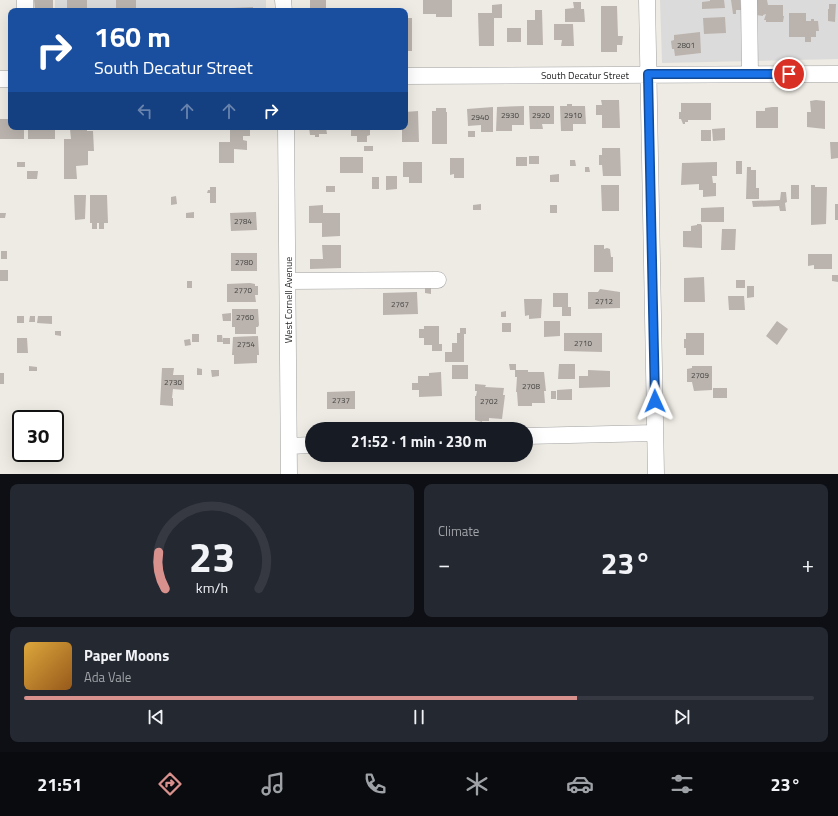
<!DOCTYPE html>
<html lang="en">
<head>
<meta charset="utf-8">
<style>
  body { margin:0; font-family:"Titillium Web",sans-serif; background:#242831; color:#f1f3f6; height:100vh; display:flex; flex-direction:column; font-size:15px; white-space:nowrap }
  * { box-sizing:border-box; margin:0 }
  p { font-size:13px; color:#9ea1a6 }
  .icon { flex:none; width:22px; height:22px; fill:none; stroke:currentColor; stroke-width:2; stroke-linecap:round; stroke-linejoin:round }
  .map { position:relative; height:474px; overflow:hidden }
  .panel { display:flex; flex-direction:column; gap:10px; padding:10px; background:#0d0f14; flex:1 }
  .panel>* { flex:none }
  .guide { position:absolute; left:8px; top:8px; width:400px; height:122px; border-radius:8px; box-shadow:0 4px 16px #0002; background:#1a4fa0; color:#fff; overflow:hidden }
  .speed { position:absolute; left:12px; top:410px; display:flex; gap:8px; font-size:20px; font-weight:700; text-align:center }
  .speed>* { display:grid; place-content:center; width:52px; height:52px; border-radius:50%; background:#171b24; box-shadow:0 4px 16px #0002; line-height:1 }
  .speed .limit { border:2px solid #111; border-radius:6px; background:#fff; color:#111 }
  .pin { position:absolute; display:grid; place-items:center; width:34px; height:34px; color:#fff; margin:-17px; border:2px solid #fff; border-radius:50%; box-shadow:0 1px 4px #0007 }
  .me { position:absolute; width:44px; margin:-22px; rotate:359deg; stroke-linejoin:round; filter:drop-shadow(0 0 3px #0008) }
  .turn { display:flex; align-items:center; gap:14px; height:84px; padding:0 20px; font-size:18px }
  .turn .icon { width:52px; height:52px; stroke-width:2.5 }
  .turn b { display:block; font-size:28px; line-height:34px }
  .lanes { display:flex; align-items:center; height:38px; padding:0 20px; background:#0003; justify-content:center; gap:20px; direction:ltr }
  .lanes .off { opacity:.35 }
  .big { font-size:30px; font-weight:700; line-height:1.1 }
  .panel .card { flex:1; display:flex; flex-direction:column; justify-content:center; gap:6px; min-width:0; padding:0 14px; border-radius:8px; background:#242831 }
  .panel .dial { align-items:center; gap:0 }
  .dial svg { height:104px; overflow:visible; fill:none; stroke:#363941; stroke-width:7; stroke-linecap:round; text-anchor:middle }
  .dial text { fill:#f1f3f6; stroke:none }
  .song { display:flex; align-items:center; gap:12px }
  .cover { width:48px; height:48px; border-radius:6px; background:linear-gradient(135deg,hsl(40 70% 55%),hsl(30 70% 35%)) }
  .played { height:4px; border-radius:2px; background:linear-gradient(90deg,#d9918e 70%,#363941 70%) }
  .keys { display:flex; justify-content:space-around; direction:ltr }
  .heat { display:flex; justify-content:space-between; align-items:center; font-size:22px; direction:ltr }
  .panel .tiles { flex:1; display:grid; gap:10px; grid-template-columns:1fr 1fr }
  .card:last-child { grid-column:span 2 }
  .trip { position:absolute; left:305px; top:422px; width:228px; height:40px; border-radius:20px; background:#171b24; box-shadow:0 4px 16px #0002; font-weight:700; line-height:40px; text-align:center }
  .menu { display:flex; height:64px; justify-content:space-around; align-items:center; background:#090b0e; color:#9ea1a6 }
  .menu .icon { width:28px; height:28px }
  .menu .active { color:#d9918e }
  .menu b { font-size:18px; color:#f1f3f6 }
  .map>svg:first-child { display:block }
  .residential { fill:#dcdbdb }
  .building { fill:#bbb4ae }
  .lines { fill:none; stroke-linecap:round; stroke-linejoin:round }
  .minor-casing { stroke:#a2a2a2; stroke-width:17 }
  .minor { stroke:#fff; stroke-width:16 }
  .route-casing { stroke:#114b97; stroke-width:10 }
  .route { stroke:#1a73e8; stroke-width:7 }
  .labels { text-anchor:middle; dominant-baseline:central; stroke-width:3; stroke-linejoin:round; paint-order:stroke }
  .number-label { font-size:8px; fill:#454442 }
  .street-label { font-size:10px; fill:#1e1e1e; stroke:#fff }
</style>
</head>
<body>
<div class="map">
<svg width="838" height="474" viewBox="0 0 838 474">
  <rect width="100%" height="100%" fill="#eeebe4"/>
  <path class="residential" d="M55 0H266V11H55Z
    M660 0H838V59L662 63Z"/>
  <path class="building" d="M34 0H53V11H35Z
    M67 0H87V11H67Z
    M116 0H136V11H116Z
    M310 0H326V11H310Z
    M423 0H452V17H436V14H423Z
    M710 0H724L725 8 702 9V2L710 1Z
    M731 0H740L741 10H736V14H733Z
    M756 0H767L768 5H783V16H784L783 22H766V20H764L766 14 763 15V16L756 15Z
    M573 2H581V9H584L585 22H565V9L574 8Z
    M502 4V18H494V46H479L478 13H492V5Z
    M829 4H836L835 22 828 21V9H829Z
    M601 6H617L618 36H623L622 45H617V52H601Z
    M253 7V11H211V9Z
    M168 8H175V10L191 8 192 11H149V10L152 9 155 10 168 9Z
    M535 10H542L543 45H527V20H535Z
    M789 13H806V21H811V19H814V21H818L819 31H816V37H811V42H805V37H789Z
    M725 17 726 33 704 34 703 18Z
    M405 18H412V51H405Z
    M554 24H573L574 46H561L562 40H554Z
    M507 28H521V42H507Z
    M700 32 701 53 675 56 674 49H672L671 41 674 40V35Z
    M601 100H619L620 128H602V115H596V105H602Z
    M816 100 825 101V129L807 127V112H811L810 101Z
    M681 103H711V120H688V122H685V124H683L681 119H679V112H681Z
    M567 104H572V106H585L586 124H573V131H561L560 106H567Z
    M524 106V125H512V131H496L497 107Z
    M529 106H554V124H542L543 129H530Z
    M493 107V132H481V125L468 126 467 109Z
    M772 107H778V128H756V111H765V108Z
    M436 108H446V112H447V144H432V111H436Z
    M418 111 419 142H402V127H405V112Z
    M0 119H11V127H24V139H0Z
    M28 127H55V139H28Z
    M64 127H87V131H93L94 151H88V165L76 166 77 179H64V139H71L70 129 64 130Z
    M230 127H250V136H243V140L247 141V150L234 149V163H219V142H230Z
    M309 127H326L327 134H319V137H315V135H310Z
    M349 127H370V135L367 136V142H357V136H351V130H349Z
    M725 128V140L713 141 712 129Z
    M701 130H711V141H701Z
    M468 131H475V137H468Z
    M830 142H838V158L831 159Z
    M364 146H373V151H364Z
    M602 148H620L621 176H603L602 165H599V155H602Z
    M529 156H539V164H529Z
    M340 157H363V173H340Z
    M516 157H527V166H516Z
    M450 158H464V178H454V174L450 175Z
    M570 160H575L576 166H570Z
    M736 161H742V174H736Z
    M17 162H25V167H17Z
    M403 162H422V183H409V177H403Z
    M717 162V176H712L713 183H716V196L703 197V190H699V184L681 185 682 163Z
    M585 167H589L590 172H585Z
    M747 167H751V170H756V188H759V199H746Z
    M27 171H38L37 179H27Z
    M559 174V182H550V175Z
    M386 176H397V189L386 190Z
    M372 177H379V189H372Z
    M601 185H619V211H602Z
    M791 185H799V199H791Z
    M811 185H815V187H827L826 224 811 225Z
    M326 186H335V192H326Z
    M210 187H216V203H210V193H207L208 190H210Z
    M781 192H786L787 202 785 203 786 211H780L779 206 753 207 752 201 780 200Z
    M74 195H86L85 219 75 220Z
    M90 195H107L108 223H104V229H99V223H97V229H92V223H90Z
    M176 196 177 204 171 205V197Z
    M481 204V210H473V205Z
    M835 204H838V220H835Z
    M323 205V213H340V236L322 237V223H309V206Z
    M550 205H557V213H550Z
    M724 207V222H701V208Z
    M194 212V218H186V213Z
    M256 212 257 230 231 231 230 213Z
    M0 213H6L5 218H0Z
    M697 224H701L702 226V248L683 247V231H691V226L697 225Z
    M722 229H736L735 250H721Z
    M322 245H341V268L310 269V259H323Z
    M594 245H604V249L607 248 610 249 611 257H613V272H594Z
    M1 251H7V259H1Z
    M231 253H257V271H231Z
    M808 254H832V269H814V265L808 266Z
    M0 270H8V281H0Z
    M832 275H838V282L832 281Z
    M704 277 705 302H684V278Z
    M736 280H745V288H736Z
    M187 281H192V288H187Z
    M250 283 255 284V286H258V295H255L256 302H227V284Z
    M747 286H754V297L747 298Z
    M425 287H431V294L425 293Z
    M600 289 620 292V308L588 309V292H598Z
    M417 292 418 314 383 315V293Z
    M553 293H568V307H571V316H562V307H553Z
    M728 296H744L745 310H729Z
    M524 299H542L541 318 529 319V315L525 316Z
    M232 309H258L259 325 258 327H256V334H235V327H232Z
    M506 311V317H501V312Z
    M231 313V321H223L222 314Z
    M17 316H24V323H17Z
    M30 316H35V322H29Z
    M38 316H52V324L37 323Z
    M544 321H560V336L544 337Z
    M777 321 788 329 777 345 766 336Z
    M502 323H511V332H502Z
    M424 326H439V344H442V351H432V345H424V338H419V329H424Z
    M460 328H466V334H464V362H445V352H452V343H457V333H460Z
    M55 331H61V336L55 335Z
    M564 333H602V352L564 351Z
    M686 333H704V355H686V348H684V339H686Z
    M192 334H199V342H192Z
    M217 335H222L223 342H217Z
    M258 336 259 355H257V363L234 364V355H232L233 337Z
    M17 338H27L28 353H17Z
    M223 338H230V344H223Z
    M190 339 191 345 185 346 184 340Z
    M509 364H516V370H528V372H544L546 391H544L545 403H532V406H518L517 392H516L517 377H515V370H510Z
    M559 364H575V379H558Z
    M452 365H468V379H452Z
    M29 366 37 367V371H29Z
    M692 366H712V390L694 391 692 382H687V369L692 368Z
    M162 368H174L173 375H184V390L173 389 172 398H173V406L160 405Z
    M197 368 202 369V375H197Z
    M211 370H219V376L212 377Z
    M588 370 610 371V387L579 388V376H588Z
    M441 372 442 396 419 397V390H412V383H418V376H429V373Z
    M0 373H4V384H0Z
    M475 384 486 385 485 387 504 388 503 395H505L502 419 489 418V421H482V422L475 420V396H476L477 391H475Z
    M713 388H727V398H713Z
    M572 389V400H557V390Z
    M355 391V409H327V392Z
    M551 391H556V399H551Z"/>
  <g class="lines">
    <g class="minor-casing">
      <path id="minor" d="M25 0V11
        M283 0 284 11
        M647 0 656 474
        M749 0 750 74
        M405 76 838 74
        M0 79H11
        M286 127 289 474
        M288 281 438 280
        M526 436 655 433
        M289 446 312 445"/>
    </g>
    <use href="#minor" class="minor"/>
  </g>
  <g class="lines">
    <g class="route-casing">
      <path id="route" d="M655 401 648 74H789"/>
    </g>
    <use href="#route" class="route"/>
  </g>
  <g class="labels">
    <g class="number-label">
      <text x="686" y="45">2801</text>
      <text x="510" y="115">2930</text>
      <text x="541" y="115">2920</text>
      <text x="573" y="115">2910</text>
      <text x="480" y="117">2940</text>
      <text x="243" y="221">2784</text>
      <text x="244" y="262">2780</text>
      <text x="243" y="290">2770</text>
      <text x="604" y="301">2712</text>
      <text x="400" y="304">2767</text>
      <text x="245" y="317">2760</text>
      <text x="583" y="343">2710</text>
      <text x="246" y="344">2754</text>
      <text x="700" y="375">2709</text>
      <text x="173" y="382">2730</text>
      <text x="531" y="386">2708</text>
      <text x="341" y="400">2737</text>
      <text x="489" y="401">2702</text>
    </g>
    <g class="street-label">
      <text x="585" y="75">South Decatur Street</text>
      <text transform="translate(288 300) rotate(-90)">West Cornell Avenue</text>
    </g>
  </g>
</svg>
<div class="speed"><div class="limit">30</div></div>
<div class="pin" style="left:789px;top:74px;background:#d93025"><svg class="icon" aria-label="arrive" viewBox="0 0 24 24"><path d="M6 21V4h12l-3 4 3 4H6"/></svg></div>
<svg class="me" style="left:655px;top:401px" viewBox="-20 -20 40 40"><path d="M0-17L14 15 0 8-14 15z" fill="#1a73e8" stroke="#fff" stroke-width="4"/></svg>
<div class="trip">21:52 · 1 min · 230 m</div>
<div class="guide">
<div class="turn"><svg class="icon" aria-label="right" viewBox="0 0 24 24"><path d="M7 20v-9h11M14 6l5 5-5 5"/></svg><div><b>160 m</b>South Decatur Street</div></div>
<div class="lanes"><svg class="icon off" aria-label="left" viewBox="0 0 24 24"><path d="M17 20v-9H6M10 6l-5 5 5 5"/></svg><svg class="icon off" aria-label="ahead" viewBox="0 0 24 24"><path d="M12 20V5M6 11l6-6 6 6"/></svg><svg class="icon off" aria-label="ahead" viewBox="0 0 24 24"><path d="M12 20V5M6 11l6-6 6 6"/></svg><svg class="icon" aria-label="right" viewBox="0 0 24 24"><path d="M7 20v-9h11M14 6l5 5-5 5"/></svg></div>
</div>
</div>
<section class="panel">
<div class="tiles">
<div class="card dial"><svg viewBox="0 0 100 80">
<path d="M14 69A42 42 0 1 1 86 69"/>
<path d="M14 69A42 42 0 0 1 9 41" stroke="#d9918e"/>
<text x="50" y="56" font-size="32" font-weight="700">23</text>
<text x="50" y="72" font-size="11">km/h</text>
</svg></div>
<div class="card"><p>Climate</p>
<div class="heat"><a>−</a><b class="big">23°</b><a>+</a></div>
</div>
<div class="card">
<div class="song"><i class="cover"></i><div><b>Paper Moons</b><p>Ada Vale</p></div></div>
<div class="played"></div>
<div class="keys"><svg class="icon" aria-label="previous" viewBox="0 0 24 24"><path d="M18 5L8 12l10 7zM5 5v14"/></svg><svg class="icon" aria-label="pause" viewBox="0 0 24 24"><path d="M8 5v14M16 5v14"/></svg><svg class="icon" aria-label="next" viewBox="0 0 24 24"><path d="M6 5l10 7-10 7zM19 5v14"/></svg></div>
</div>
</div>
</section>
<nav class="menu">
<b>21:51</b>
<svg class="icon active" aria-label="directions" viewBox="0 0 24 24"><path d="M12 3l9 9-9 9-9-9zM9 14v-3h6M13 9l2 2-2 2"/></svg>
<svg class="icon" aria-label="music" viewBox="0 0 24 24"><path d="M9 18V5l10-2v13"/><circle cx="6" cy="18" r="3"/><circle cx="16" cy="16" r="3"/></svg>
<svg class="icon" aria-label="phone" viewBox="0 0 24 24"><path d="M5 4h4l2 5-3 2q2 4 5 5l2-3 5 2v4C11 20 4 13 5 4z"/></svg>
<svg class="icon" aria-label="climate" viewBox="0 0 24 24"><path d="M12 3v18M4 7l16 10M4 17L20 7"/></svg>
<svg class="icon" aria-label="car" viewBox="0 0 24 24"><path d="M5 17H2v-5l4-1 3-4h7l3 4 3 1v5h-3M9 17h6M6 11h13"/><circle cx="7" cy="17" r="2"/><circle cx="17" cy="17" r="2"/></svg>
<svg class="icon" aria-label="filters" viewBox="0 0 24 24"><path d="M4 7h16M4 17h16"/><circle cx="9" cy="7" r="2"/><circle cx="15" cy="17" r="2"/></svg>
<b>23°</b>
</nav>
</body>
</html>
